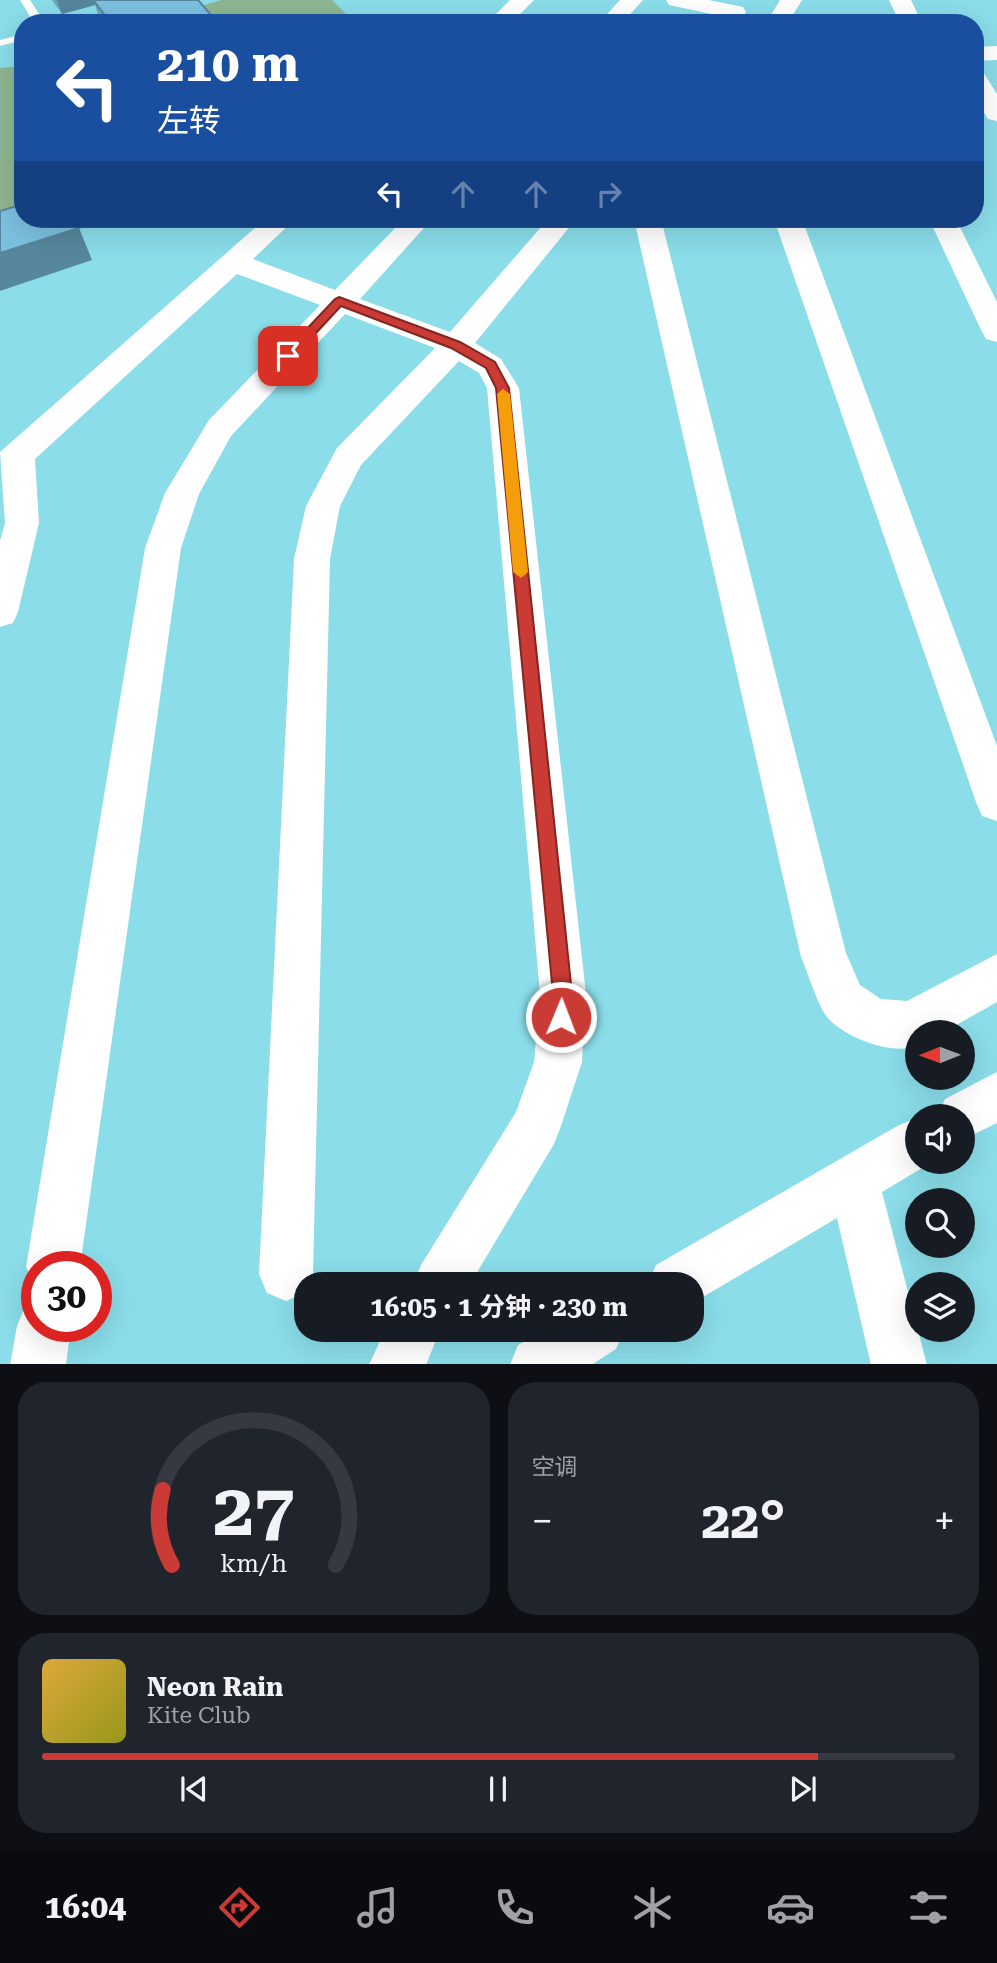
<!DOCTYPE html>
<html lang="zh">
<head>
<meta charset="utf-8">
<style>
  body { margin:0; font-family:"Roboto Serif","Noto Sans SC",serif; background:#20242c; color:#f1f3f6; height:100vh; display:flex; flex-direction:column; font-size:26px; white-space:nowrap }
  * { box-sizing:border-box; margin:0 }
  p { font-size:23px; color:#9ea1a6 }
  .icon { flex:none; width:38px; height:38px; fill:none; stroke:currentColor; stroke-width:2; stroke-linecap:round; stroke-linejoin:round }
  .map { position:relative; height:1364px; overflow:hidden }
  .panel { display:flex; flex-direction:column; gap:18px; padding:18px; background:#0d0f14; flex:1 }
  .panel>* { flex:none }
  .top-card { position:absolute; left:14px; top:14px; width:970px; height:214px; border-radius:28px; box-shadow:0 7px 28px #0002; background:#1a4fa0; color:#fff; overflow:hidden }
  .needle { width:46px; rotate:269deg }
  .controls { position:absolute; left:905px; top:1020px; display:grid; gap:14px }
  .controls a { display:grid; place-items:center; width:70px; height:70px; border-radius:50%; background:#171b24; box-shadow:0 7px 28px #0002; font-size:35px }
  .speed { position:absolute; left:21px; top:1251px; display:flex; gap:14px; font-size:35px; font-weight:700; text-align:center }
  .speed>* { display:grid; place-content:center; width:91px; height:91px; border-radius:50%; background:#171b24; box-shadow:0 7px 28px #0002; line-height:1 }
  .speed .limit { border:10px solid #d22; background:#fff; color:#111 }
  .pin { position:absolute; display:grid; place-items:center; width:60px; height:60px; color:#fff; margin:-30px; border-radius:14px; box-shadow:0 4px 10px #0006 }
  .me { position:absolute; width:77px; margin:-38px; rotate:1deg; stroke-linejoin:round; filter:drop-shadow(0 0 5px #0008) }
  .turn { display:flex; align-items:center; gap:24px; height:147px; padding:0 28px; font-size:32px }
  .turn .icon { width:91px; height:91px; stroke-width:2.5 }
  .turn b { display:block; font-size:49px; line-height:60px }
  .lanes { display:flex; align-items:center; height:66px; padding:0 28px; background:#0003; justify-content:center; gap:35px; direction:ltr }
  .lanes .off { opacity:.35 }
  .big { font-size:52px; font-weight:700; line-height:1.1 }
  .panel .widget { flex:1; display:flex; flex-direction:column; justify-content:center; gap:10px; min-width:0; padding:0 24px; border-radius:28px; background:#20242c }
  .panel .dial { align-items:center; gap:0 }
  .dial svg { height:182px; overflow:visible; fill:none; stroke:#363941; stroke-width:7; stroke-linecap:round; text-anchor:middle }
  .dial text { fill:#f1f3f6; stroke:none }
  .song { display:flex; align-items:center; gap:21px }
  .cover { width:84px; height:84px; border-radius:10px; background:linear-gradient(135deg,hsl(40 70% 55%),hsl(60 70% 35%)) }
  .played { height:7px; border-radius:4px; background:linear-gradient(90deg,#c93b34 85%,#363941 85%) }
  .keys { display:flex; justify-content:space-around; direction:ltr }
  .heat { display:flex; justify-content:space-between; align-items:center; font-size:38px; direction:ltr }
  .panel .tiles { flex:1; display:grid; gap:18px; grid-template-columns:1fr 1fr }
  .widget:last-child { grid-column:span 2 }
  .trip { position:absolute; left:294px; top:1272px; width:410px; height:70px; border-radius:28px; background:#171b24; box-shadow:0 7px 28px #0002; font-weight:700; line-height:70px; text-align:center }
  .menu { display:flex; height:112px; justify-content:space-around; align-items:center; background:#090b0e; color:#9ea1a6 }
  .menu .icon { width:49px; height:49px }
  .menu .active { color:#c93b34 }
  .menu b { font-size:32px; color:#f1f3f6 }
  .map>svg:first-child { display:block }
  .green { fill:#8eb692 }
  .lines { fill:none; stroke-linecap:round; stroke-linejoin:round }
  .lane { fill:#fff; fill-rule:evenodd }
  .street { fill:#fff; fill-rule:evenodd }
  .wall { fill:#6aa6c0 }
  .shaded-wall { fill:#56879c }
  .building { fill:#7bc1df; stroke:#56879c; stroke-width:2 }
  .route { fill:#c93b34; stroke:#832622; stroke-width:2 }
  .slow { fill:#f59e0b }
</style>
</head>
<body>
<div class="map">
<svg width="997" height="1365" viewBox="0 0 997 1365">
  <rect width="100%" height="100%" fill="#8adde9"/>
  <path class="green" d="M221 0H332L355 23H199L188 10Z
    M23 66V219L0 228V68Z"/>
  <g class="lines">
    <path class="lane" d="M20 0H30L45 23H34Z
      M147 0H164L89 23H71Z
      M23 34V40L0 46V40Z"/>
    <path class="street" d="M510 0H534L511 23H487Z
      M620 0H643L622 23H599Z
      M666 0H709L743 7 746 12 743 17 735 19 669 5Z
      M780 0H802L788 23H766Z
      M889 0H911L922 23H900Z
      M997 46V60L975 61V47Z
      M975 70 983 72 997 94V121L988 119 975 97Z
      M265 219H295L253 259 335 290 404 219H432L360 299 450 332 548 219H576L475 343 501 359 519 388 586 994 582 1062 561 1126 554 1144 470 1284H413L421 1265 516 1112 534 1062 540 994 487 388 479 373 459 361 361 465 340 506 330 559 313 1274 305 1293 286 1301 267 1293 259 1274 294 559 306 506 337 448 435 348 345 314 231 436 199 494 181 548 80 1267H37V1287L26 1267 145 548 165 493 209 420 320 305 237 274 35 459 39 523 18 612 13 623 0 627V541L5 523 0 452Z
      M634 219H661L846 953 860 985 881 999 907 1001 997 954V1002L944 1032H917V1046C893 1056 843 1037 827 1017 817 1004 808 973 801 957Z
      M774 219H802L997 746V821L982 816 976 802Z
      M929 219H956L997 302V342L986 339 982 332Z
      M997 1072V1123L962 1140V1116H938L945 1099Z
      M917 1118V1162H932L882 1192 927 1365H871L837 1218 691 1304V1284H648L656 1265 899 1125Z
      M37 1302V1326H71L66 1365H10L17 1326 25 1307Z
      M385 1330H440L426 1365H369Z
      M545 1330H624L616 1349 591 1365H510L518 1345Z"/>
  </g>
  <path class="wall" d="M52 0H198L218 23H101L95 5 62 14Z"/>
  <path class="shaded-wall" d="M57 0H114L94 1 95 5 62 14Z
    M79 228 92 260 0 291V253Z"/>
  <path class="building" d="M97 0H198L218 23H111L94 1Z
    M23 204V219H71L79 228 0 253V211Z"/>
  <path class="route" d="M339 297 460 342 495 362 509 388 572 994 568 1023 561 1026 554 1023 551 1017 553 994 496 388 486 368 451 348 341 306 292 359H284V353L335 299Z"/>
  <path class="slow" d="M503 389 510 394 528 572 521 578 513 572 497 394Z"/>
</svg>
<div class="controls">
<a><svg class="needle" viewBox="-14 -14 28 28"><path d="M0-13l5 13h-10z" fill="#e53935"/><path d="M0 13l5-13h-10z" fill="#9ea1a6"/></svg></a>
<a><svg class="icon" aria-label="sound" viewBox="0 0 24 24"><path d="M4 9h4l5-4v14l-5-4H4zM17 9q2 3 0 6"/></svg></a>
<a><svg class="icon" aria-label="search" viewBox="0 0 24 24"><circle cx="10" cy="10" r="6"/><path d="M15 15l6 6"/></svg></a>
<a><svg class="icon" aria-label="layers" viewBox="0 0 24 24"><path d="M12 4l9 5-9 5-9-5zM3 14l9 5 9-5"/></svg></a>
</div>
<div class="speed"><div class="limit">30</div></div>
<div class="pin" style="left:288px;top:356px;background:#d93025"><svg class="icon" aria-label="arrive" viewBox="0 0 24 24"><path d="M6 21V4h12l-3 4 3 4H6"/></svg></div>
<svg class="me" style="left:561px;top:1017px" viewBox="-20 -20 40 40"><circle r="17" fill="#c93b34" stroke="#fff" stroke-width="3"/><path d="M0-11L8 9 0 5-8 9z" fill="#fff"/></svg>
<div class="trip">16:05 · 1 分钟 · 230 m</div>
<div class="top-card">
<div class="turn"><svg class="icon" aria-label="left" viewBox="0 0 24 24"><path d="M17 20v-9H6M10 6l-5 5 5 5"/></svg><div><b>210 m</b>左转</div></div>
<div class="lanes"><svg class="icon" aria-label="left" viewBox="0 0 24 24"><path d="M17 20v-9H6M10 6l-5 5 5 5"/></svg><svg class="icon off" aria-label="ahead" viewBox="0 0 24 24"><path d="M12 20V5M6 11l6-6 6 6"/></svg><svg class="icon off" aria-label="ahead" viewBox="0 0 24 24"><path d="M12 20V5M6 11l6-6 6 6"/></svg><svg class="icon off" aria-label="right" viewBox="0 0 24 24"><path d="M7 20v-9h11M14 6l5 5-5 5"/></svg></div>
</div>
</div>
<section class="panel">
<div class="tiles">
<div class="widget dial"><svg viewBox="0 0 100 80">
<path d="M14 69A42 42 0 1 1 86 69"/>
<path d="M14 69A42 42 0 0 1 10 36" stroke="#c93b34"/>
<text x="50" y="56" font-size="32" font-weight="700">27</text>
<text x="50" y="72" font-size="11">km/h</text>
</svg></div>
<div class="widget"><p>空调</p>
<div class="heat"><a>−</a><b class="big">22°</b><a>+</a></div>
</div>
<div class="widget">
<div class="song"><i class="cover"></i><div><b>Neon Rain</b><p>Kite Club</p></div></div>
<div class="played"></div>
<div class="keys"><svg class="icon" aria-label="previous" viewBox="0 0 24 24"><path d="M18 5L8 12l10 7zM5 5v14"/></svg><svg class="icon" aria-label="pause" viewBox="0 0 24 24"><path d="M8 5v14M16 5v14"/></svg><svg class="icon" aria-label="next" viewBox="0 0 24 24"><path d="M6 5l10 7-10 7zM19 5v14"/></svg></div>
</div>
</div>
</section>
<nav class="menu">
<b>16:04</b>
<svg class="icon active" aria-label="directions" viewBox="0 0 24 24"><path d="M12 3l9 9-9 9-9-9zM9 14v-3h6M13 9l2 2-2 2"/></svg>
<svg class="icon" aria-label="music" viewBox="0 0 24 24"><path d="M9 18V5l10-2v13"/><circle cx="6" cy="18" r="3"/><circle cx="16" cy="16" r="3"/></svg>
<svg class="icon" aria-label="phone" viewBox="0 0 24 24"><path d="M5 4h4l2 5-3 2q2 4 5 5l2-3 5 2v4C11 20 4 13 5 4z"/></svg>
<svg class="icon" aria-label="climate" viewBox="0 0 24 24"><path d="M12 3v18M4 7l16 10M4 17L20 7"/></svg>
<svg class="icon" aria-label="car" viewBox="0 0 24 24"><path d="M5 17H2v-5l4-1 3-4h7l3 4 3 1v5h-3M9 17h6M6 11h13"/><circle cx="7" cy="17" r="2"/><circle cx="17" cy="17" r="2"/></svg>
<svg class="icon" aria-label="filters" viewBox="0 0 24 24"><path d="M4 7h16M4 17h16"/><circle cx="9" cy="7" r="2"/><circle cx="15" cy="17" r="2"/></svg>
</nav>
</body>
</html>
